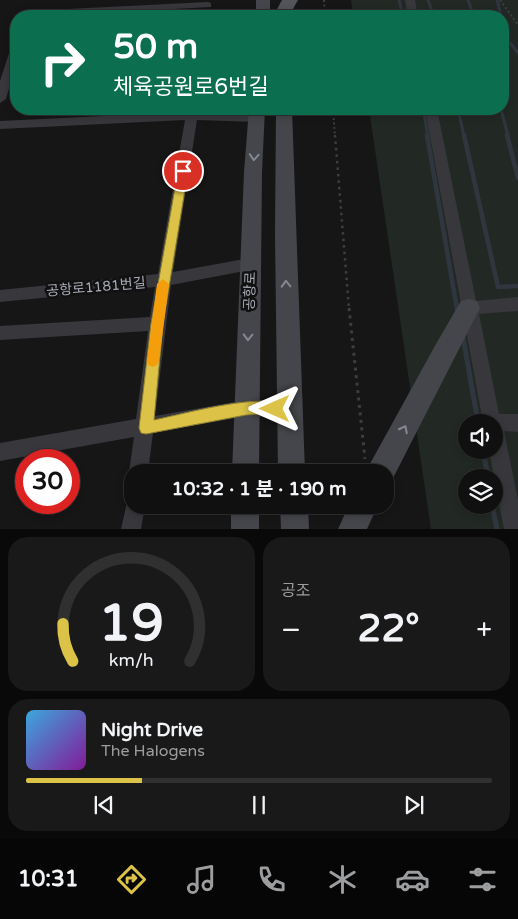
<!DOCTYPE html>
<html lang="ko">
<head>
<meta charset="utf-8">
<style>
  body { margin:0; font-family:"Varela Round","Noto Sans KR",sans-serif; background:#19191a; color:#f1f3f6; height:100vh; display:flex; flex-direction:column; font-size:19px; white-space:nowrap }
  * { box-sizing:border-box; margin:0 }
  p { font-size:16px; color:#9c9d9f }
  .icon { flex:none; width:28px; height:28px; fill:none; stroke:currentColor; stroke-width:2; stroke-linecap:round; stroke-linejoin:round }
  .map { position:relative; height:529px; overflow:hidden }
  .drawer { display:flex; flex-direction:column; gap:8px; padding:8px; background:#090909; flex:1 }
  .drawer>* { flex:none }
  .guide { position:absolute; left:10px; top:10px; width:499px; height:105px; border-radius:20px; box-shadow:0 2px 8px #0003,0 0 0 1px #303031; background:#0b6e4f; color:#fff; overflow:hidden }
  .tools { position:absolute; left:458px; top:414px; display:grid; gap:10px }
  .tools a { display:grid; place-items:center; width:45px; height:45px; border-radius:50%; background:#101011; box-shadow:0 2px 8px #0003,0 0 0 1px #303031; font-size:25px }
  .speed { position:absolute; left:15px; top:449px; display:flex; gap:10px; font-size:25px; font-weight:700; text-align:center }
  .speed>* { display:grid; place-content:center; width:65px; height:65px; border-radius:50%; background:#101011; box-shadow:0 2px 8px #0003,0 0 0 1px #303031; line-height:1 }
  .speed .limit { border:8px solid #d22; background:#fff; color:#111 }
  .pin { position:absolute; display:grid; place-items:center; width:42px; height:42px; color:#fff; margin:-21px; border:2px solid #fff; border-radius:50%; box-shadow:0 1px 5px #0007 }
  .me { position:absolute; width:55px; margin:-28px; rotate:270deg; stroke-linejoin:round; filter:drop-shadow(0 0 4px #0008) }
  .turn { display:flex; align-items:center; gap:18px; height:105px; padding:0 20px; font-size:22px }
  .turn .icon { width:65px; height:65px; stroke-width:2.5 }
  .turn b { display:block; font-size:35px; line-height:42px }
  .big { font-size:38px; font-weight:700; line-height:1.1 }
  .drawer .widget { flex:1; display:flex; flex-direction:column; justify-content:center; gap:8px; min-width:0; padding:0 18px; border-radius:20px; background:#19191a }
  .drawer .dial { align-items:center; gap:0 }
  .dial svg { height:130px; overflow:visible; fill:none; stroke:#303031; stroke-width:7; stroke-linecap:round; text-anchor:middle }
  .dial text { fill:#f1f3f6; stroke:none }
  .song { display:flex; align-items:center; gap:15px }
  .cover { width:60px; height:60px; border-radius:8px; background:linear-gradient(135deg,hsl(200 70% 55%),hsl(290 70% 35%)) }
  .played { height:5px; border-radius:2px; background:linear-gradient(90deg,#dcc348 25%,#303031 25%) }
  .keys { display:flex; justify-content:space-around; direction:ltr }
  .heat { display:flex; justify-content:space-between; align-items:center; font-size:28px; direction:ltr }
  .drawer .tiles { flex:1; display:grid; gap:8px; grid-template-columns:1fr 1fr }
  .widget:last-child { grid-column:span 2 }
  .trip { position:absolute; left:124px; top:464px; width:270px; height:50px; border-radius:20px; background:#101011; box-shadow:0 2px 8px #0003,0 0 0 1px #303031; font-weight:700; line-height:50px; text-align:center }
  .tabs { display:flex; height:80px; justify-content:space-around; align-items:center; background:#060607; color:#9c9d9f }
  .tabs .icon { width:35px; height:35px }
  .tabs .on { color:#dcc348 }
  .tabs b { font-size:22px; color:#f1f3f6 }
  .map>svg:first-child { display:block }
  .green { fill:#222924; fill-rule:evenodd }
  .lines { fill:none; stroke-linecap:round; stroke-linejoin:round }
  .stream-far2 { stroke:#30363f; stroke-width:3 }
  .stream-far1 { stroke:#30363f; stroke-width:4.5 }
  .stream { stroke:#30363f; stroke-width:5 }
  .path-far2 { stroke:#3d3e43; stroke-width:2; stroke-dasharray:2 2.5; stroke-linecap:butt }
  .path-far1 { stroke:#3d3e43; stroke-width:2.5; stroke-dasharray:2.5 4; stroke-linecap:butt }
  .path { stroke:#3d3e43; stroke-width:3; stroke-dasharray:3 4.5; stroke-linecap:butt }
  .street { fill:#37373c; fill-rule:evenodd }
  .secondary { fill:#45464b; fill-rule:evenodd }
  .primary { fill:#53545a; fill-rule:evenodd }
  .oneway { stroke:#868891 }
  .route { fill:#dcc348; stroke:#8f7f2f }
  .slow { fill:#f59e0b }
  .labels { text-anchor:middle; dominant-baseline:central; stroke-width:5; stroke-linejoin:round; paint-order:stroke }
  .street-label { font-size:14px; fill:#a9abb6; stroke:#111112 }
</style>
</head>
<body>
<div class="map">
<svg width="518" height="529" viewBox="0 0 518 529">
  <rect width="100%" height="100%" fill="#161617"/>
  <path class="green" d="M351 0H518V529H431L369 109H502V16H353ZM466 422H494V450H466ZM466 478H494V505H466Z"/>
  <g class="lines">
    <path class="stream-far2" d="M399 0 403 16
      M428 0 434 16
      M468 0 474 16
      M497 0 501 16
      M502 24 506 38 518 53
      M423 109 428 136
      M458 109 464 136
      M501 109 508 136"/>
    <path class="stream-far1" d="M427 135 457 309
      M464 135 498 287 518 286
      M507 135 518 178"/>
    <path class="stream" d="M457 308 458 312
      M463 337 478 422
      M483 450 488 478
      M492 505 497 529"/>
    <path class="path-far2" d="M324 0 325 16
      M500 0 518 25
      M333 109 335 136"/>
    <path class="path-far1" d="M335 135 349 309"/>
    <path class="path" d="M349 308 365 459"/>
    <path class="street" d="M405 0H415L418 16H408Z
      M208 2 211 3V7L42 16H24L22 14 27 11Z
      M16 44V64L6 99 0 103V81L11 47Z
      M187 109H199L198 112 256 114 262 118 256 122 197 120 173 272 250 258 255 260 257 264 255 268 250 270 171 285 155 416 246 400H290L296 403 299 409 296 415 290 418 246 416 153 433 148 472H132V479L129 472 134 437 0 461V443L136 419 148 331 0 340V326L150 317 155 287 0 302V290L158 274 185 120 0 129V121L186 112Z
      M425 109H437L476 301 518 297V311L479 314 499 414H518V432L504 431 518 500V529H504L489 450H494V422H483Z
      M132 496V505H145L141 529H121L128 498Z"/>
    <path class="secondary" d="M256 0H270V16H256Z
      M249 109H265L262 172 259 472H232L244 172Z
      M276 109H292L305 472H278L275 235Z
      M469 299 477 301 480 308 391 482 385 484V472H368L371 462 436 344 461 301Z
      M231 505H259V529H231Z
      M280 505H308L309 529H281Z
      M349 505H378L367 529H338Z"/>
    <path class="primary" d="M282 0H298L289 16H277L275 13Z"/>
  </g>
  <defs><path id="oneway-chevron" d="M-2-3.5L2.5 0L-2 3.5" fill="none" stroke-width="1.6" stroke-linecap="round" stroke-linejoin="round" transform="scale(1.25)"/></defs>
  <g class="oneway">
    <use href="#oneway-chevron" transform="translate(254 157) rotate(94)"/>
    <use href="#oneway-chevron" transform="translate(286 284) rotate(-92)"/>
    <use href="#oneway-chevron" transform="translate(248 337) rotate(92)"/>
    <use href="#oneway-chevron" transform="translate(404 429) rotate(-63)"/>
  </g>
  <path class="route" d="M183 168 188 171 163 324 154 420C183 414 255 394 280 404L282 409 280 413 246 415 146 434 141 433 139 428 151 324 178 171Z"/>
  <path class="slow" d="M163 279 169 284 159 361 157 365 153 367 148 365 147 361 157 284Z"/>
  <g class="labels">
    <g class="street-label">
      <text transform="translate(96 287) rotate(-5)">공항로1181번길</text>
      <text transform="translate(250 291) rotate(-88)">공항로</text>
    </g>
  </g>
</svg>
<div class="tools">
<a><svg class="icon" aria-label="sound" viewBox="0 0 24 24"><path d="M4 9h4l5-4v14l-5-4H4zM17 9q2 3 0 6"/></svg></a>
<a><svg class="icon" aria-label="layers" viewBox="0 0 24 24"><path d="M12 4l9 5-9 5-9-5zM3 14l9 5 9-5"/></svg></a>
</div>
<div class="speed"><div class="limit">30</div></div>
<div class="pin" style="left:183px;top:171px;background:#d93025"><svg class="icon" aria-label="arrive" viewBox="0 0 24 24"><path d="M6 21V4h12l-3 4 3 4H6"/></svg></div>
<svg class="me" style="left:275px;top:409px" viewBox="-20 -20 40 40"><path d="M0-17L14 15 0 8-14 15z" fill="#dcc348" stroke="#fff" stroke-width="4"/></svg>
<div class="trip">10:32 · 1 분 · 190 m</div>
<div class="guide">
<div class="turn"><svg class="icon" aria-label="right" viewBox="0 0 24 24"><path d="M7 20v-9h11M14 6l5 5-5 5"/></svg><div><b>50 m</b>체육공원로6번길</div></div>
</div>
</div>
<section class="drawer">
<div class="tiles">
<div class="widget dial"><svg viewBox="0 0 100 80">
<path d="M14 69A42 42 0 1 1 86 69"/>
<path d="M14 69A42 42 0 0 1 8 46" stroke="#dcc348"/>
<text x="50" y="56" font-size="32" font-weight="700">19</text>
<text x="50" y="72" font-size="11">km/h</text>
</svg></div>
<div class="widget"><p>공조</p>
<div class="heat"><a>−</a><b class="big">22°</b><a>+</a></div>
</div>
<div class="widget">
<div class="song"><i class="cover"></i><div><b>Night Drive</b><p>The Halogens</p></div></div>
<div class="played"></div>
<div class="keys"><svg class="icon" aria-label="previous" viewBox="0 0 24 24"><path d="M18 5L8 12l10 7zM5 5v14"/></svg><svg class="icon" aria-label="pause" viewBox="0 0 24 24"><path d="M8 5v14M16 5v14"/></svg><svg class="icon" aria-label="next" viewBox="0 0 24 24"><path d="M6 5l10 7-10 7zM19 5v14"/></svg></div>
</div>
</div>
</section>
<nav class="tabs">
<b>10:31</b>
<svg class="icon on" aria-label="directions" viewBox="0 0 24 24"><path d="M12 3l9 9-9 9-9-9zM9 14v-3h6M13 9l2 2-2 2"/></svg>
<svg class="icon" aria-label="music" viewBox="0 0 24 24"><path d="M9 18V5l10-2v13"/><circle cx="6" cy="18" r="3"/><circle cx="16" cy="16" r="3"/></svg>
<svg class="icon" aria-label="phone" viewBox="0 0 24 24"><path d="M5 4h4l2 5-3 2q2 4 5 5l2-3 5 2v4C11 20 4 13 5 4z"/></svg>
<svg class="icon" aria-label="climate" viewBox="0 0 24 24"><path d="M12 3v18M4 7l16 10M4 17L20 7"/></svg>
<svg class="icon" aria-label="car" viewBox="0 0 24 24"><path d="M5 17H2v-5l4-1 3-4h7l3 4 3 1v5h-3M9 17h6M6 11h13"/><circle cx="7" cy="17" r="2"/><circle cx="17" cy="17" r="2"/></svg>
<svg class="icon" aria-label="filters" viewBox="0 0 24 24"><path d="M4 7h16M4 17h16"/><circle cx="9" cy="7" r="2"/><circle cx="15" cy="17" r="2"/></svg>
</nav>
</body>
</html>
